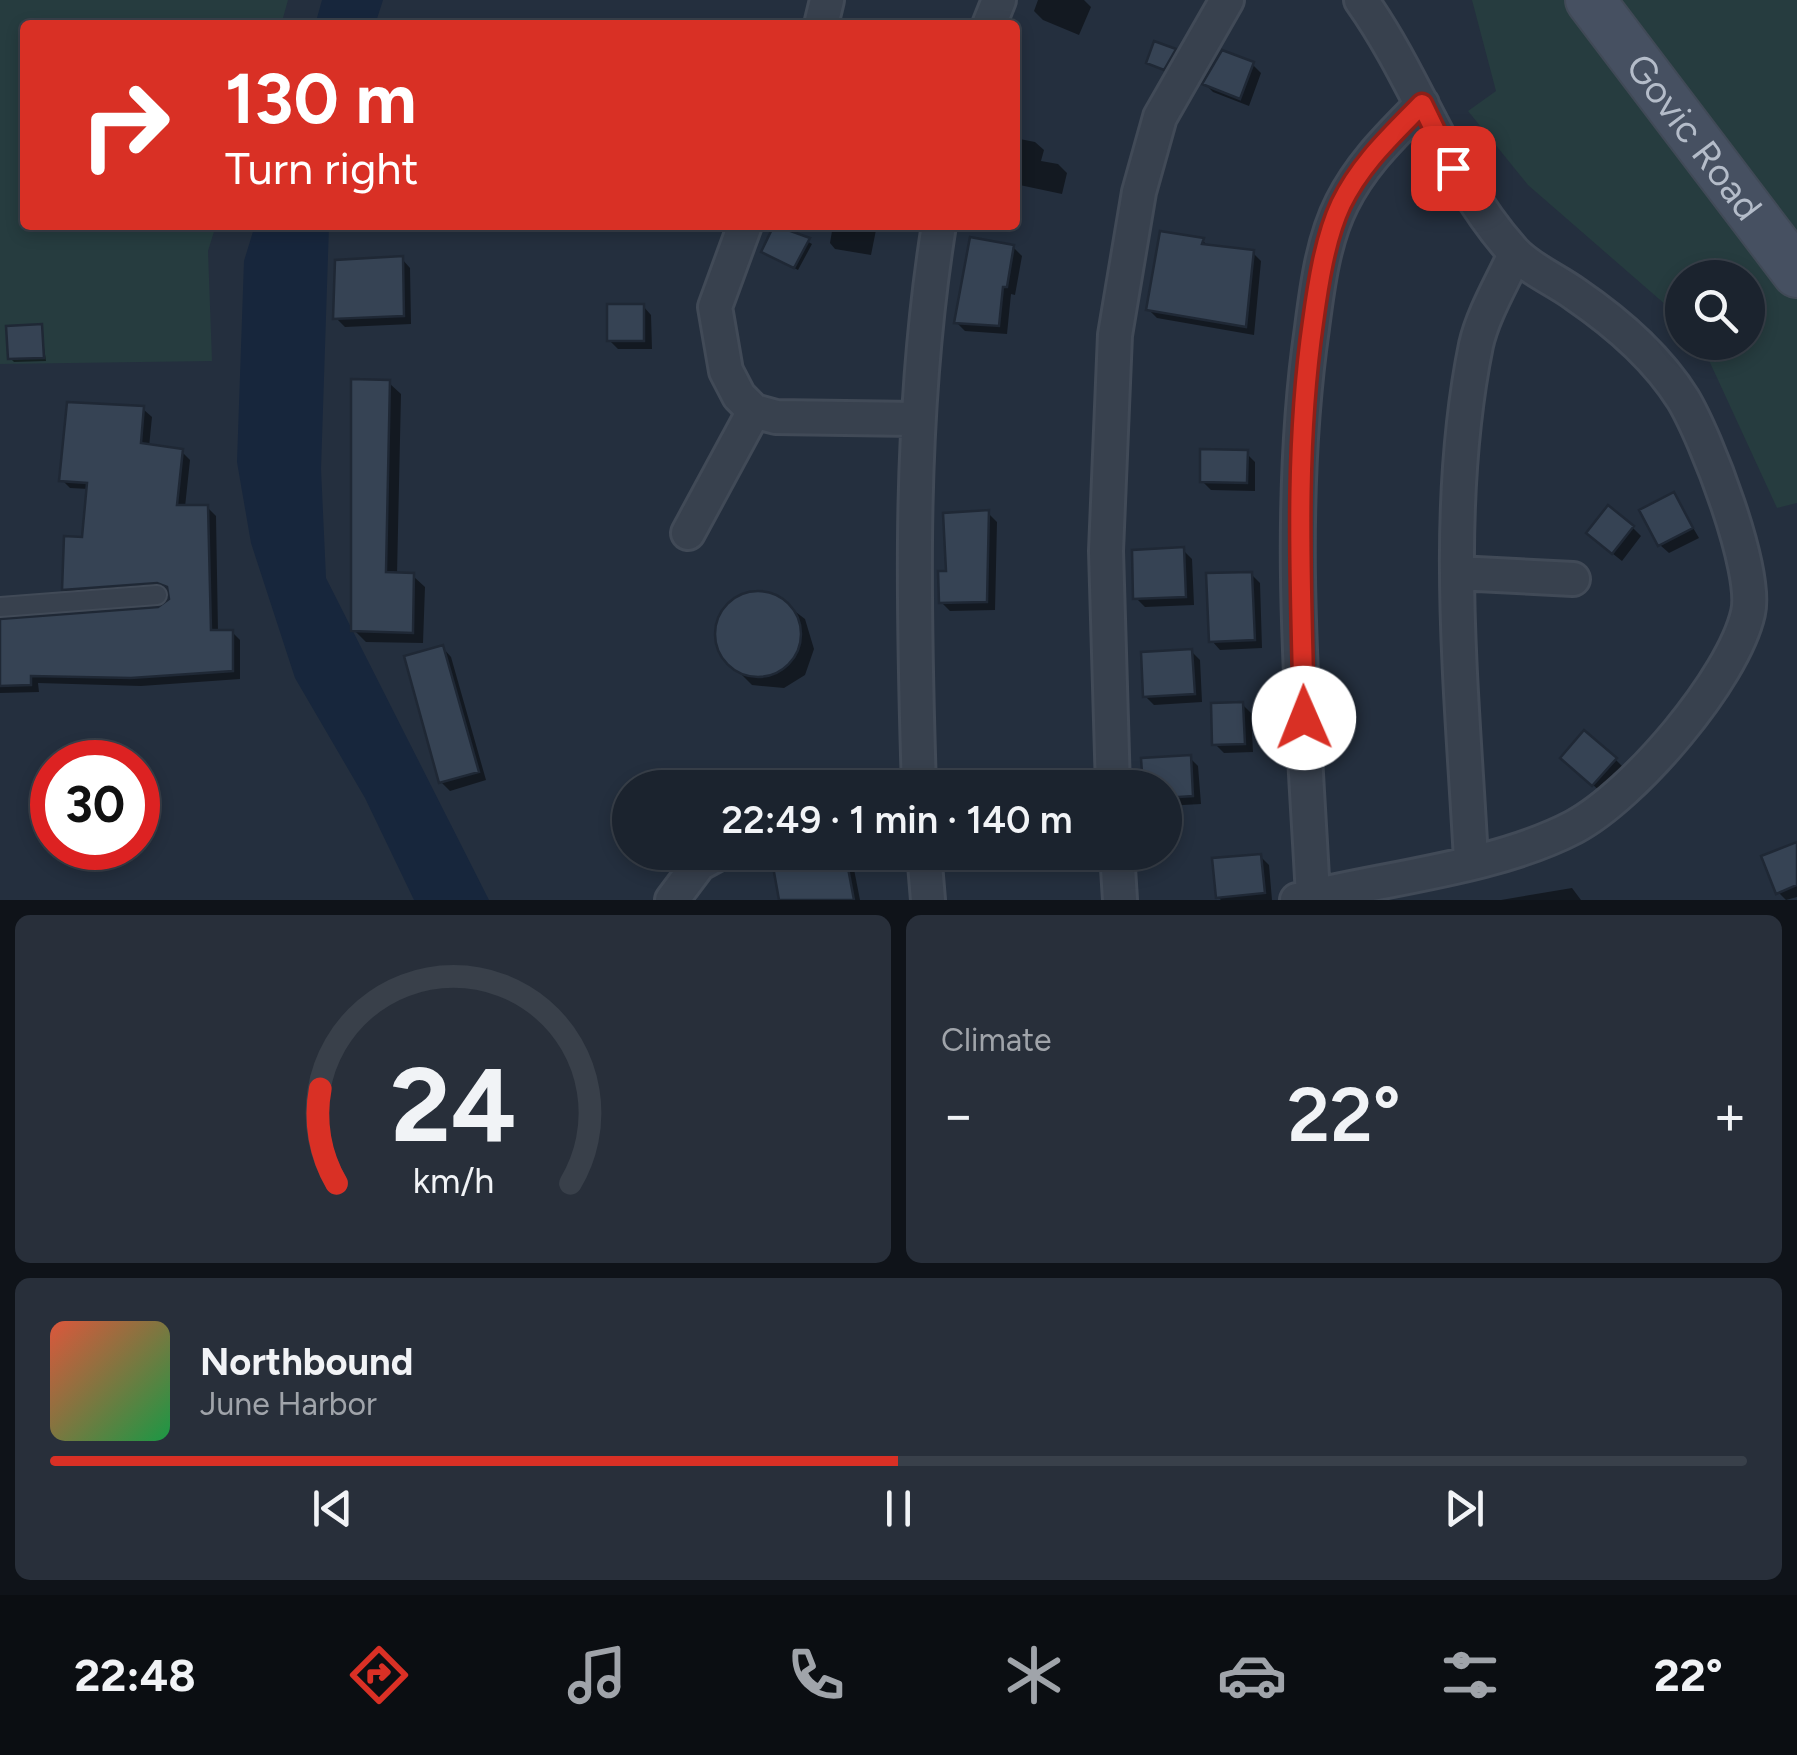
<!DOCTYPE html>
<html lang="en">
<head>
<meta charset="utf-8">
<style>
  body { margin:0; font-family:Figtree,sans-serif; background:#282f3a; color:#f1f3f6; height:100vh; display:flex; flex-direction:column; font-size:38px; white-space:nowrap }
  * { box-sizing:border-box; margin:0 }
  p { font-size:32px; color:#a0a4aa }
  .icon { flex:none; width:55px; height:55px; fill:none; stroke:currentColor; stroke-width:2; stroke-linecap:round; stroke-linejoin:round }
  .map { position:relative; height:900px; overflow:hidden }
  .drawer { display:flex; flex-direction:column; gap:15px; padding:15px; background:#0f1319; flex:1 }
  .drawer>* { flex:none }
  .guide { position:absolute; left:20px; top:20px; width:1000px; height:210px; border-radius:10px; box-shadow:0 5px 15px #0003,0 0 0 2px #39404a; background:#d93025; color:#fff; overflow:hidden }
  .tools { position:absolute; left:1665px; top:260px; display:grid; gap:20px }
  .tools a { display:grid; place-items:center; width:100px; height:100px; border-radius:50%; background:#1b232e; box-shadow:0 5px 15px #0003,0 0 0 2px #39404a; font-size:50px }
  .speed { position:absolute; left:30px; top:740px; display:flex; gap:20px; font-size:50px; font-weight:700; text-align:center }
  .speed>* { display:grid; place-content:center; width:130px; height:130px; border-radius:50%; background:#1b232e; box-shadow:0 5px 15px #0003,0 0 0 2px #39404a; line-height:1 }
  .speed .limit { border:15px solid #d22; background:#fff; color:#111 }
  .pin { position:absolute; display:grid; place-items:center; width:85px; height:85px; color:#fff; margin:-42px; border-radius:20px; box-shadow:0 5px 15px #0006 }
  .me { position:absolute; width:110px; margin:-55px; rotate:359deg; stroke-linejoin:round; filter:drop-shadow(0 0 8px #0008) }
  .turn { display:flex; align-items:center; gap:35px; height:210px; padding:0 40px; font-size:45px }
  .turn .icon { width:130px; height:130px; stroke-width:2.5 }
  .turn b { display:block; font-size:70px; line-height:85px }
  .big { font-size:75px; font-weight:600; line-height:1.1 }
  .drawer .card { flex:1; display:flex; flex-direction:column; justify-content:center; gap:15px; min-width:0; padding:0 35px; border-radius:15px; background:#282f3a }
  .drawer .dial { align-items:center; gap:0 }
  .dial svg { height:260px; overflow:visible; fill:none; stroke:#39404a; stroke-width:7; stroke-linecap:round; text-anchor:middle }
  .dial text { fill:#f1f3f6; stroke:none }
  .song { display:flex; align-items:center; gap:30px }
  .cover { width:120px; height:120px; border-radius:15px; background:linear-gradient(135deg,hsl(10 70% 55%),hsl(140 70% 35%)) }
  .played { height:10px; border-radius:5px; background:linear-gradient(90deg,#d93025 50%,#39404a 50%) }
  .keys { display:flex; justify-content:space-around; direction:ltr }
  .heat { display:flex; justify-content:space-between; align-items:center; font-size:55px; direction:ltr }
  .drawer .tiles { flex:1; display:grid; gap:15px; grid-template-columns:1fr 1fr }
  .card:last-child { grid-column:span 2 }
  .trip { position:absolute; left:612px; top:770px; width:570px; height:100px; border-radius:50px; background:#1b232e; box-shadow:0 5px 15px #0003,0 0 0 2px #39404a; font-weight:600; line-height:100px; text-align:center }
  .dock { display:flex; height:160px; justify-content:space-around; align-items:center; background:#0b0e12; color:#a0a4aa }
  .dock .icon { width:70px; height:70px }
  .dock .current { color:#d93025 }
  .dock b { font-size:45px; color:#f1f3f6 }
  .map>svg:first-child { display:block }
  .green { fill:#263c3f }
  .water { fill:#17263c }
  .shadow { fill:#0007 }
  .building { fill:#364354; stroke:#1f2835; stroke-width:2.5 }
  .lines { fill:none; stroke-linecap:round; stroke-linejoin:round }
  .lane-casing { stroke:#414a57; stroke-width:22 }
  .street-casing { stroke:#414a57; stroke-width:38 }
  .secondary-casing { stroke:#414a57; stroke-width:52 }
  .lane { stroke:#38414e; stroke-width:18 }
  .street { stroke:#38414e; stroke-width:32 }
  .secondary { stroke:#465061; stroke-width:48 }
  .route-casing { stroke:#8d1f18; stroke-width:25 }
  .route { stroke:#d93025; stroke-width:18 }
  .labels { text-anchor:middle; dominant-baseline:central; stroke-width:10; stroke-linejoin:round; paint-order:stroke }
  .street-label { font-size:38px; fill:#b4bcc9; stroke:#1d2633 }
</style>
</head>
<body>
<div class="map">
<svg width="1797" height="900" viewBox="0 0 1797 900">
  <rect width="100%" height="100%" fill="#242f3e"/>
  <path class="green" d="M0 0H288L281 25H25V225H216L208 251 212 361 0 364Z
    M1472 0H1797V503L1777 508 1701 343 1748 342V278H1682V319L1528 185 1468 111 1496 91Z"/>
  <path class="water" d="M322 0H383L375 25H315Z
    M255 225H329L321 469 326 578 489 900H414L365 798 295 678 251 543 237 462 244 261Z"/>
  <path class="shadow" d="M1038 0H1084L1091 7 1079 35 1043 20 1034 11Z
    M1252 64 1261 73 1249 106 1213 92 1205 84Z
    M1015 138 1035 142 1044 150 1041 161 1058 164 1067 173 1062 194 1015 184Z
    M777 225 812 244 798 270 764 252Z
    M833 225H877L871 255 835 249 830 243Z
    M1202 240 1209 247 1252 252 1261 261 1254 335 1157 318 1148 309Z
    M1013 247 1022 256 1015 295 1011 294 1007 334 965 331 956 322Z
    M402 259 410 268 411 324 345 327 336 318Z
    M643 306 651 315 652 349H618L609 340Z
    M41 327 46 361 14 362 10 358Z
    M389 383 401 394 397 575 413 576 425 587 423 643 366 642 354 630Z
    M143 409 152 417 149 447 182 452 190 460 185 507H207L216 516 218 632H232L240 640V679L141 686 38 683 39 692 0 693V622L159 610 171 601 167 590 72 597 64 589 84 539 89 489 70 488 62 480Z
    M1246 453 1255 462V491L1211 490 1202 481Z
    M1674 495 1699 538 1669 553 1660 545Z
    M988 513 997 522 995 610 950 611 941 602 949 573Z
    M1633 528 1641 536 1622 561 1598 542Z
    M1183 550 1192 559 1194 605 1145 607 1136 598Z
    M1251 574 1260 583 1262 648 1220 650 1212 641Z
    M772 594 805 619 814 649 805 675 784 688 752 685 720 653 717 620 737 597Z
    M443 648 451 657 486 780 450 791 441 782Z
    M1191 651 1200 660 1202 702 1154 705 1145 696Z
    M1242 704 1251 713 1253 752 1224 753 1215 744Z
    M1190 758 1198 766 1201 804 1165 806V788Z
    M1615 759 1624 768 1602 793 1572 766Z
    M1797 844V897L1786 900 1778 892Z
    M831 852H845L852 859 860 900H782Z
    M1260 856 1269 865 1272 900H1221L1218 897Z
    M1572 888 1581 900H1501Z"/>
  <path class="building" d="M1154 41 1176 49 1164 70 1146 63Z
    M1222 50 1254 62 1240 99 1202 84Z
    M774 225 810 238 794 268 761 252Z
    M1160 231 1204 238 1202 244 1254 250 1246 327 1146 310Z
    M970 237 1014 245 1007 287H1003L999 326 954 323Z
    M403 256 404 316 333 319 335 260Z
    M607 304H644V341H607Z
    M42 324 44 358 8 359 6 326Z
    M351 379 390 380 386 572 414 573 413 633 351 631Z
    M67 402 144 406 141 443 183 449 177 505H208L211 630H233V671L131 678 31 676V685L0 686V619L158 607 169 599 167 587 157 583 62 590 64 536 82 537 87 483 59 481Z
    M1200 449 1248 450 1247 483 1200 482Z
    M1674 492 1693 528 1658 546 1639 510Z
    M1608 505 1634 526 1612 554 1586 533Z
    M989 510 987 602 939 603 938 571H946L943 513Z
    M1184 547 1186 597 1133 599 1132 550Z
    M1252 572 1255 640 1209 642 1206 573Z
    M715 634a43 43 0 1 1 86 0a43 43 0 1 1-86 0Z
    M443 645 479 772 439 783 404 656Z
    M1192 649 1195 694 1143 697 1141 652Z
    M1243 702 1245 744 1212 745 1211 703Z
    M1584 730 1617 758 1592 786 1560 758Z
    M1191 755 1193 796 1165 798V788H1143L1141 758Z
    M1797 842V885L1776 894 1761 856Z
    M818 852H845L854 900H779L772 861Z
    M1261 854 1265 893 1216 898 1212 858Z"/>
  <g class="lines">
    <g class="lane-casing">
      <path id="lane" d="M0 607 157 595"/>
    </g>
    <g class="street-casing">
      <path id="street" d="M821 25 827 0
        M989 25 999 0
        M745 225 715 307 726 371 739 396 754 411 776 417 915 419
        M688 533 754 411
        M1457 573 1573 579
        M919 788C913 598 909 412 939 225
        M1113 788 1106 551 1115 335 1139 192 1160 117 1227 0
        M924 852 928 900
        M1117 852 1120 900
        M1471 860C1462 690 1442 513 1476 345 1483 314 1502 283 1515 254
        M1313 896C1303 708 1285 515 1312 328 1317 289 1323 240 1342 203 1362 163 1391 136 1422 104
        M672 900 699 864 721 852
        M1297 900C1384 878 1496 868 1574 827 1634 795 1733 679 1748 613 1758 571 1706 437 1683 399 1656 356 1616 322 1575 294 1556 280 1529 269 1513 251 1447 177 1418 80 1361 0"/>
    </g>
    <g class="secondary-casing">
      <g id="secondary">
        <path id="s1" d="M1590 0 1797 273"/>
      </g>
    </g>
    <use href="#lane" class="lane"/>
    <use href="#street" class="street"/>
    <use href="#secondary" class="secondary"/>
  </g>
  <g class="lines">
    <g class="route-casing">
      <path id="route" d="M1304 718C1301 585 1294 454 1313 322 1318 285 1325 238 1341 204 1361 163 1391 136 1422 104L1453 168"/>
    </g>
    <use href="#route" class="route"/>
  </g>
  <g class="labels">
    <g class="street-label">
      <text stroke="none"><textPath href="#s1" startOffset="172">Govic Road</textPath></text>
    </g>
  </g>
</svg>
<div class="tools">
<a><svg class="icon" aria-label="search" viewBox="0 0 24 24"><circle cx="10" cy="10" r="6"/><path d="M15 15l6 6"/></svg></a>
</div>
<div class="speed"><div class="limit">30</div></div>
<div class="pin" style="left:1453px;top:168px;background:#d93025"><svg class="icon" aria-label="arrive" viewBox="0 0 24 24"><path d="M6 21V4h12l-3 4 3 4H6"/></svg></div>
<svg class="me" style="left:1304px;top:718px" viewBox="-20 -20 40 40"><circle r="19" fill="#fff"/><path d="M0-13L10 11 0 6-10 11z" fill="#d93025"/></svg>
<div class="trip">22:49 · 1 min · 140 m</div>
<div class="guide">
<div class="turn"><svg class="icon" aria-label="right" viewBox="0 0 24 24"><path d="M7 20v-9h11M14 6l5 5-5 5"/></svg><div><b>130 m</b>Turn right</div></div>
</div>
</div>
<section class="drawer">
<div class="tiles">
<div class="card dial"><svg viewBox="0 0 100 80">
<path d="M14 69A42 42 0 1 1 86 69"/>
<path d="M14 69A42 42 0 0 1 9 40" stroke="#d93025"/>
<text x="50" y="56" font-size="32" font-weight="700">24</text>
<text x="50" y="72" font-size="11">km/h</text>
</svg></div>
<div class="card"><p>Climate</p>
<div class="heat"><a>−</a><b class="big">22°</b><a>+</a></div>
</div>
<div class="card">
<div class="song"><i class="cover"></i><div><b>Northbound</b><p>June Harbor</p></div></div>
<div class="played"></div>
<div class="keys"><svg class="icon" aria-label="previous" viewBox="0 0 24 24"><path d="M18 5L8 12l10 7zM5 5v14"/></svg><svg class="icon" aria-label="pause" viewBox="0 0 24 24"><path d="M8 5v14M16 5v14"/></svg><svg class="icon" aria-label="next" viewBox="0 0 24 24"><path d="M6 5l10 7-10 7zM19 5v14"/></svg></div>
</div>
</div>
</section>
<nav class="dock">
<b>22:48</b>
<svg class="icon current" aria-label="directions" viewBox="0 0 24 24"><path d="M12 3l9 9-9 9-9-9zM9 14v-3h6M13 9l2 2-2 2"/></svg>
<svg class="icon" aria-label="music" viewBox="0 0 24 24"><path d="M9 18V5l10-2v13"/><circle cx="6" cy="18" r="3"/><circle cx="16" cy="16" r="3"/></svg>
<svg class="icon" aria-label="phone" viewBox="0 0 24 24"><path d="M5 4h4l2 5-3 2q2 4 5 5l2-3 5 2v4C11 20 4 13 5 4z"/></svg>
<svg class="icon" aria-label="climate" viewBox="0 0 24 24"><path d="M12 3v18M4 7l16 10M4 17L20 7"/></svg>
<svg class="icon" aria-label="car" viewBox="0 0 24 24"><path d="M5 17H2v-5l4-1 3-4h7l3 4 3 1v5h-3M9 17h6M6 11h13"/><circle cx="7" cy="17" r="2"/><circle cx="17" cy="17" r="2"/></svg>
<svg class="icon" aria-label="filters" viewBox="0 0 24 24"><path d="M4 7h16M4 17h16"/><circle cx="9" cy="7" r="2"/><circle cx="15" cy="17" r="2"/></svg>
<b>22°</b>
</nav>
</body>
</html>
